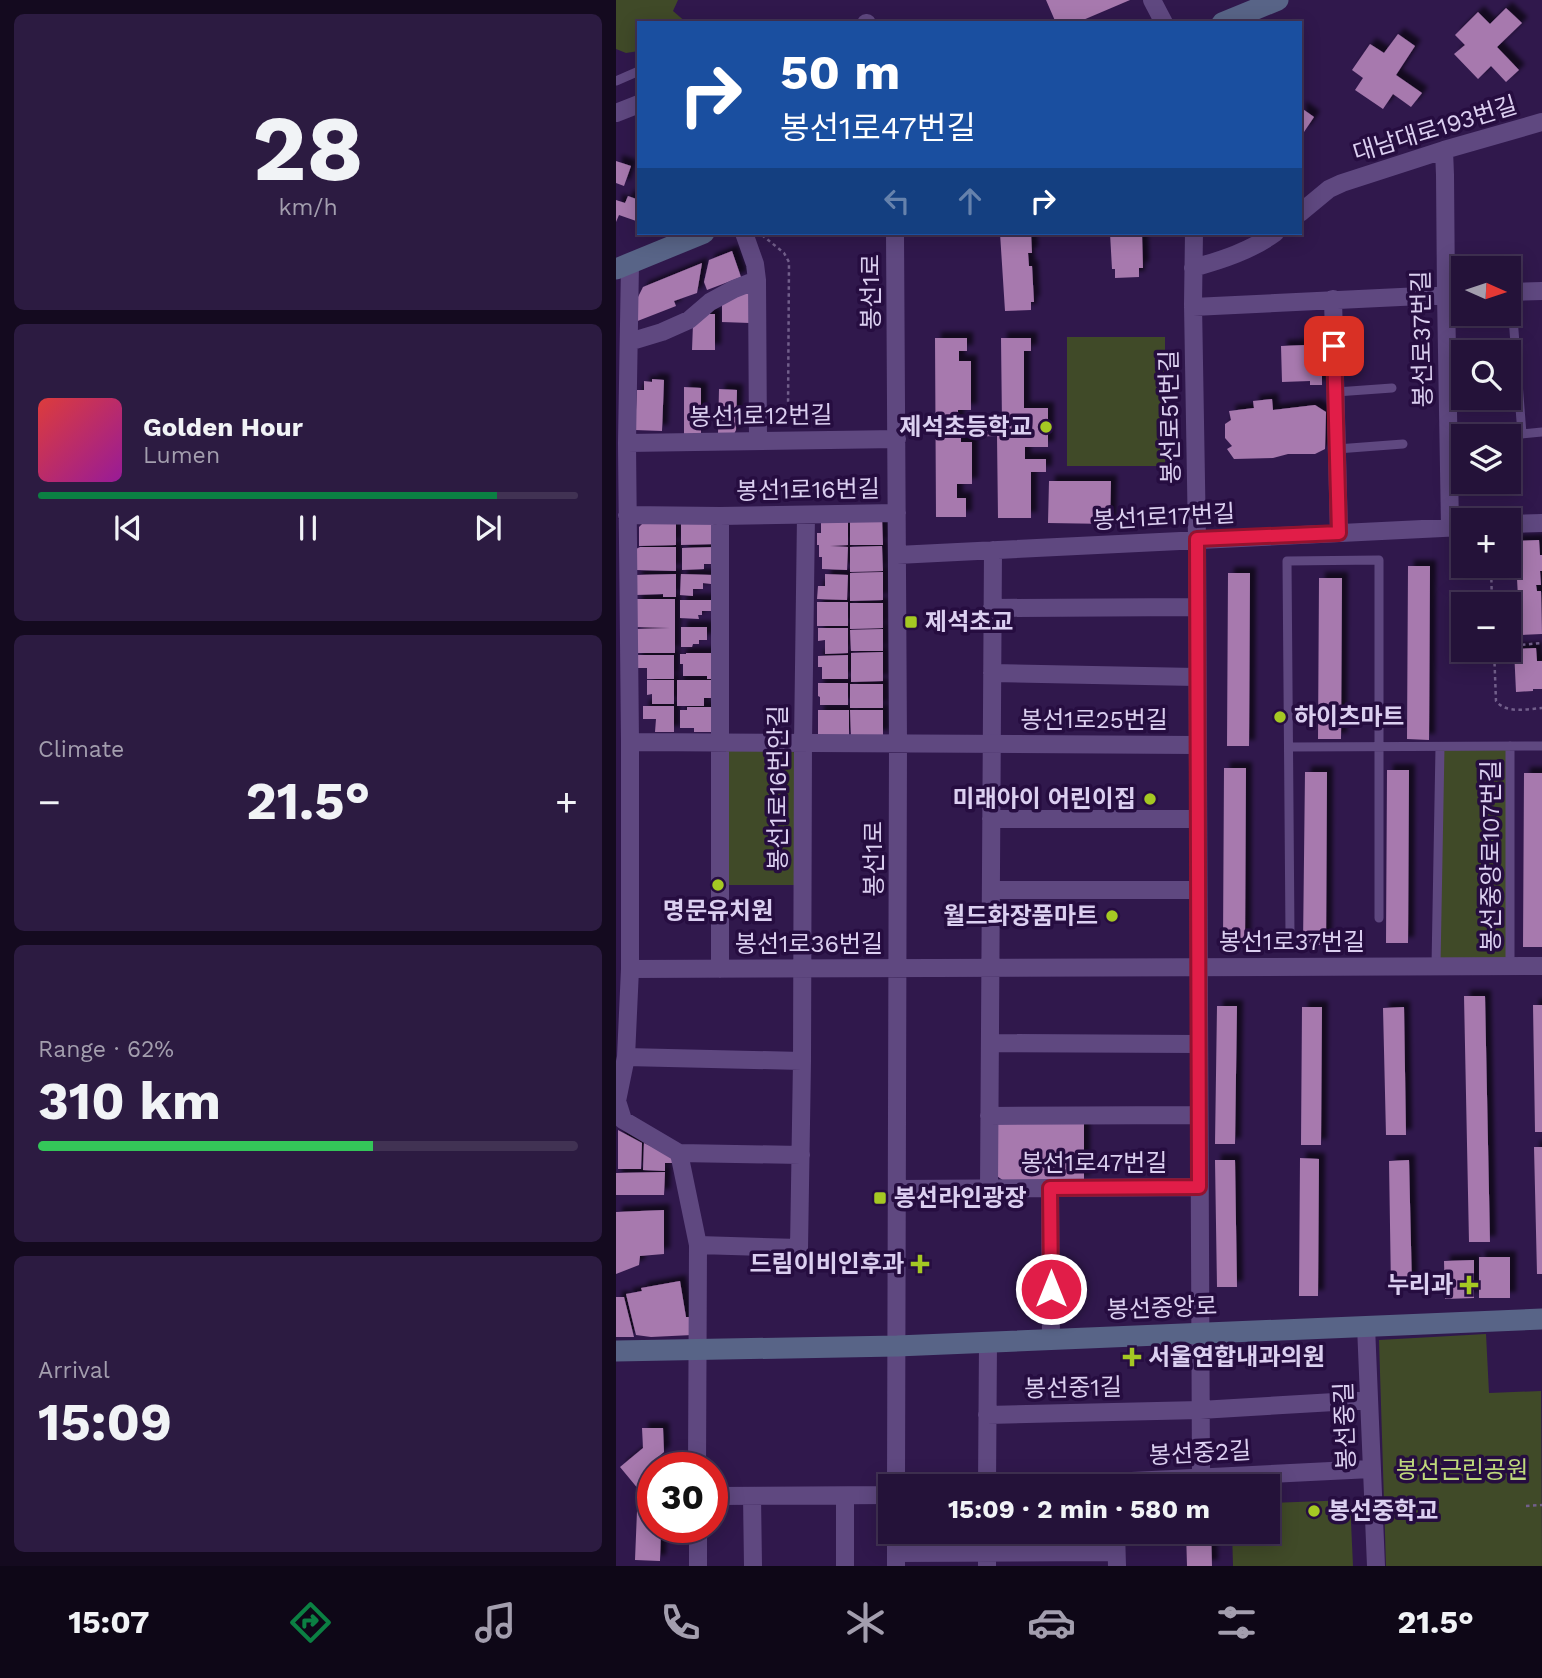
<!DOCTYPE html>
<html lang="en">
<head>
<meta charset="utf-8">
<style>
  body { margin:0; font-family:"Work Sans","Noto Sans KR",sans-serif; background:#2c1b41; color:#f1f3f6; height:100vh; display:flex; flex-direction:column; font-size:26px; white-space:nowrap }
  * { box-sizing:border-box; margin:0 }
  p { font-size:23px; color:#a39eae }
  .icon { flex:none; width:38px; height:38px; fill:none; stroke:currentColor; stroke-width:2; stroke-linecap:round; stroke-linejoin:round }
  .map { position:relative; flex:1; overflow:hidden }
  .side { display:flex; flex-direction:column; gap:14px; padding:14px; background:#140a1f; width:616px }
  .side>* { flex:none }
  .hud { position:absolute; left:21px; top:21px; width:665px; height:214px; border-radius:0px; box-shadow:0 4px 18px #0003,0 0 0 2px #413253; background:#1a4fa0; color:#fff; overflow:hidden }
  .needle { width:46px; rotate:93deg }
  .buttons { position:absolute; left:835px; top:256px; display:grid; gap:14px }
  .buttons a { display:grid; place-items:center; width:70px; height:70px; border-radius:0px; background:#241239; box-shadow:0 4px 18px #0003,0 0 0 2px #413253; font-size:35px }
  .speed { position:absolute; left:21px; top:1452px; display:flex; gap:14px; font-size:35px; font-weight:700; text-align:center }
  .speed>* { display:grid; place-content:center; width:91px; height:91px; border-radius:50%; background:#241239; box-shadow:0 4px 18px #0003,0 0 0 2px #413253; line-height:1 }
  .speed .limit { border:10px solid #d22; background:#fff; color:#111 }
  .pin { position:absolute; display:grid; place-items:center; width:60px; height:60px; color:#fff; margin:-30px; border-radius:14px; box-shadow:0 4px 10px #0006 }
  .me { position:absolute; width:77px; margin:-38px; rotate:0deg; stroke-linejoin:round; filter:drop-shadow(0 0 5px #0008) }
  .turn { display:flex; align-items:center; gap:24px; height:147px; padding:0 28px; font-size:32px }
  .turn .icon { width:91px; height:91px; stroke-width:2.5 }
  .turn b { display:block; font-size:49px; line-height:60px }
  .lanes { display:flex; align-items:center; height:66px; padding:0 28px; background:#0003; justify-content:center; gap:35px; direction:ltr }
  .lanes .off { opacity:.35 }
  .big { font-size:52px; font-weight:700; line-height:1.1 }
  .side .widget { flex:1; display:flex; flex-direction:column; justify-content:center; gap:10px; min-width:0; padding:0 24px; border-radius:10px; background:#2c1b41 }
  .side .dial { align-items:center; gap:0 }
  .dial b { font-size:91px; line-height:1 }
  .song { display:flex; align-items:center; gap:21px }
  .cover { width:84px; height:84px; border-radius:10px; background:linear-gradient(135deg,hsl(0 70% 55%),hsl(300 70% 35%)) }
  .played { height:7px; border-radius:4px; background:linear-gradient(90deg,#0b8043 85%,#413253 85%) }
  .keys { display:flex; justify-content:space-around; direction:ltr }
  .heat { display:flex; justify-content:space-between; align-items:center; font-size:38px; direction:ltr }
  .charge { height:10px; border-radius:5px; background:linear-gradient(90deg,#34c759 62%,#413253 0) }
  .trip { position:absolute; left:262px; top:1474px; width:402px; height:70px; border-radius:0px; background:#241239; box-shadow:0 4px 18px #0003,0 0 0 2px #413253; font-weight:700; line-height:70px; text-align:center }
  .dock { display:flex; height:112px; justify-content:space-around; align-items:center; background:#0e0717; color:#a39eae }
  .dock .icon { width:49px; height:49px }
  .dock .on { color:#0b8043 }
  .dock b { font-size:32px; color:#f1f3f6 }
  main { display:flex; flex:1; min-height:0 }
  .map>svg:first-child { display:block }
  .green { fill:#404a28 }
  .building { fill:#a779ae; filter:url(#shadow) }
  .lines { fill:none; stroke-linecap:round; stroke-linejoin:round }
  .path { stroke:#725f8b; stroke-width:2.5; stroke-dasharray:3.5 3.5; stroke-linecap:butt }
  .lane { stroke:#5f4880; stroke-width:9 }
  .street { stroke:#5f4880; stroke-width:18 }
  .secondary { stroke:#586487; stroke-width:21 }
  .route-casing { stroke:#92132f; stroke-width:18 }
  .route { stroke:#e11d48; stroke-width:12 }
  .poi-dot { fill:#a5c823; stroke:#260d40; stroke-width:2.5 }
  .labels { text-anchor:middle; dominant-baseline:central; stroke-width:7; stroke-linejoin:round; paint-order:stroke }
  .street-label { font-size:24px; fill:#dbcff0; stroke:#260d40 }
  .poi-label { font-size:24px; font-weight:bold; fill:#dbcff0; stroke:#260d40; text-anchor:end }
  .park-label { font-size:24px; fill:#bfd97c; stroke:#260d40 }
</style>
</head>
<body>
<main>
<section class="side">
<div class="widget dial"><b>28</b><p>km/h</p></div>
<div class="widget">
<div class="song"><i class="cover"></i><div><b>Golden Hour</b><p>Lumen</p></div></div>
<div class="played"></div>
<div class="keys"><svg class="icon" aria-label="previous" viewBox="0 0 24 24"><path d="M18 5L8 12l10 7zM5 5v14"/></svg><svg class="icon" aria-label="pause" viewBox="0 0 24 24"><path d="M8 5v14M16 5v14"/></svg><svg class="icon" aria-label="next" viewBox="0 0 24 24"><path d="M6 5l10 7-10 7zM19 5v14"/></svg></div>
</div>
<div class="widget"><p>Climate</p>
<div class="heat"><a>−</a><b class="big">21.5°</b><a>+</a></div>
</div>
<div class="widget"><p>Range · 62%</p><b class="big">310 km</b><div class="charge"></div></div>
<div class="widget"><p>Arrival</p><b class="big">15:09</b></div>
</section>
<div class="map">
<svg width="926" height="1566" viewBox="0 0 926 1566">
  <defs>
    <filter id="shadow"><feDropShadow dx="6" dy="-6" stdDeviation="2" flood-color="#0009"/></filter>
  </defs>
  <rect width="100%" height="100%" fill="#30184c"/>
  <path class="green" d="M0 0H62L57 11 71 23H23V51L10 53 0 49Z
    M549 337V466H451V337Z
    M894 746V965L821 958 824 747Z
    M110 748H174L179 754V885H109Z
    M870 1334 873 1393 925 1391 926 1566H770L763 1340Z
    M734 1500 737 1566H617L616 1531H653V1503Z"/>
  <path class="building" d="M430 0H514L460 23H440Z
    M890 8 906 23 881 47 903 70 890 82 875 66 862 79 838 54 849 45 839 35 862 12 874 24Z
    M782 34 799 46 780 75 806 93 795 107 777 94 767 109 739 90 747 78 736 70 754 44 768 53Z
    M684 107 698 117 688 132 684 129Z
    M0 161 15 166 8 186 0 183Z
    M12 196 23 200V222L3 215 0 222V200L9 203Z
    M384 233H415L416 253H412L413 266H416L418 302H415V310L389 311Z
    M494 233 526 234 527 268H523V277L499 278V269H496Z
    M116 251 125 277 91 290 88 282 93 260Z
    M86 263 81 293 58 301 60 306 19 322 20 301 27 287Z
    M124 293H135L134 323 106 322V304Z
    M89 314H99V350H76L77 324Z
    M319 338H351V351H343V361H355V410H342V424H386L385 338H415V351H408V408H432V447H409V459H430V472H415V518H382L381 436 345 437V442H356V484H341V498H350V517H320Z
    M706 340V385H694V381L666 382 665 346 690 345V341Z
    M36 379 48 380 46 431 19 430 21 390H28V381L36 382Z
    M68 387 85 388V434H68Z
    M103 389 121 390 120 430 118 434H102Z
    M656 399 657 410 699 405 710 412 709 449 699 454H672L657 458 618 459 611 449 616 446 609 438V424L615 420 613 411 638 408 637 401Z
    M433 481H495L494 524 432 523Z
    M32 518H60V545L23 546V527Z
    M232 518V545L214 546 232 547 231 570 206 569V557H203V545H201V533H205V519Z
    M234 518H266L267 545H234Z
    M91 519 100 527V544L65 545V520Z
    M923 540 924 555H926V571H924L925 585H920L921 591H925L926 634 904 635 899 541Z
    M266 546 267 571 234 572V547Z
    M24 547H60V571L20 570V549Z
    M99 547V564H88V569L66 570V548Z
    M792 566H814L813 740 791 739Z
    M267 572V600L234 601V573Z
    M612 573H634L633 746H611Z
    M60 574V597H47V594L20 595V575Z
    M65 574 96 575 95 584 87 583V589H77V596L64 595Z
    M209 574 232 575 231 600 201 599 202 586H209Z
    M703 578H726L725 739H702Z
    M20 599H59V653H20V629L54 628 20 627Z
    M64 600H96V611H86V615H82L83 619 64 618Z
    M201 602H232V626H201Z
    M234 603H267V628L234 629Z
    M65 627H91V640H83V644H77L76 647H65Z
    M202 628H232V653L209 654V640L202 641Z
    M267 629V651H235L234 630Z
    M920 648 921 661H926V689H917V691L900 692 898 649Z
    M267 652V681L235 682V653Z
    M70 653H97V679H91V676H67V664H64V654H70Z
    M20 655H58V679H31V668H20Z
    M232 655V679H206V667H202V656Z
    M31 680H58V704H36V694L31 695Z
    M61 680H97V698H88V706H61Z
    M202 683H232V705H204V697L202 696Z
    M234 684H267V708H234Z
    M27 706H58V732H39L40 719H27Z
    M71 707H95V732H78V728H64V710H71Z
    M202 710H233V736H202Z
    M234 710H267V736H235Z
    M608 768H630L629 942H607Z
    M771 770H793L792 943H770Z
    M689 772H711L710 945H687Z
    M908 773H926V947H907Z
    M848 996H869L874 1242H853Z
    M917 1005H926V1132H919Z
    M601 1006H621L619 1144H599Z
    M686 1007H706L705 1145H685Z
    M788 1007 790 1135H770L767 1008Z
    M386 1122H468V1181H388L378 1174V1127Z
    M2 1130 26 1143 25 1169H2Z
    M28 1143 54 1155 57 1163H49V1171L27 1170Z
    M918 1147H926V1274H921Z
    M684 1158 703 1159 702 1296H683Z
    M599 1160H619L621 1287H601Z
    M793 1160 796 1287 775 1288 773 1161Z
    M49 1172 48 1195H0V1173Z
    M48 1210V1254L24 1256 23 1265 0 1274V1212Z
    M863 1257H894V1298H863Z
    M858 1260V1298L829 1299 828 1261Z
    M64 1281 70 1317H73L76 1335 35 1337 20 1335 10 1294 26 1291 25 1288Z
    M0 1297H8L18 1337H0Z
    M26 1428H47L48 1452 37 1461 43 1468H37V1489L28 1496 4 1467 27 1448Z
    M21 1511 37 1512V1528H45L44 1561 19 1560Z
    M570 1531H595L596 1566H571Z"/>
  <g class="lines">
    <path class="path" d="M146 235 168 253 173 262 172 412
      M875 565 876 604
      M892 646 926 643
      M878 649 880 701C890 714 911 709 926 708
      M910 1506 926 1505"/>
    <path class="lane" d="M0 81 23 71
      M895 292 906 434 926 432
      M720 392 776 388
      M721 449 787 444
      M673 747 926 746
      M674 934 671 561 763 560V918
      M894 965V746
      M820 966 824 747"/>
    <path class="street" d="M536 0 548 23
      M250 23H251
      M0 113 23 104
      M828 150 829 175 830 294 834 527
      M684 213 713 189 726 183 828 150 926 122
      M128 233 139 264 141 280 142 441
      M279 233 282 743 280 1486
      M578 233 577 304 581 539 585 1478
      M14 264 11 443 14 742V969L10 1057 1 1101 7 1120 63 1153 82 1245 81 1468
      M577 268C606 260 634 251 659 233
      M892 292 926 291
      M717 299 723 533
      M577 307 847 294
      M13 342 46 332 73 320 94 302 118 289 141 280
      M11 443 281 439
      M11 515 104 516 281 513
      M892 524 926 523
      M281 555 847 527
      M376 608 580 607
      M376 673 580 677
      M14 742 581 745
      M375 819H581
      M375 890H581
      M14 969 926 966
      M104 969V516
      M374 1043 582 1044
      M10 1057 186 1061
      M373 1116 582 1115
      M63 1153 185 1155
      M373 1188 377 550
      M434 1188 435 1339
      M281 1189 583 1187
      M82 1245 183 1248 186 1061 187 743 190 515
      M750 1326 760 1566
      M371 1415 584 1410 753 1400
      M371 1486 372 1342
      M415 1486 755 1469
      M96 1496 275 1495
      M136 1496 137 1566
      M82 1528V1566
      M500 1531 501 1566
      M280 1553 500 1552
      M229 1566V1496
      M280 1566V1531
      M371 1566V1531"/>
    <path class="secondary" d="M606 23 662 0
      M0 269 88 233
      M0 1351 281 1346 926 1319"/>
  </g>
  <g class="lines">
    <g class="route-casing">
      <path id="route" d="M435 1289 434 1188 583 1187 581 539 723 533 718 346"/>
    </g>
    <use href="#route" class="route"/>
  </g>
  <g class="poi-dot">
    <circle cx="430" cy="427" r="7"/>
    <rect x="288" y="615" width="14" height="14" rx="3.5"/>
    <circle cx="664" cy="717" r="7"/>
    <circle cx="534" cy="799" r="7"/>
    <circle cx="102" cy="885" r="7"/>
    <circle cx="496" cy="916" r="7"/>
    <rect x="257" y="1191" width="14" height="14" rx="3.5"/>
    <path d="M300.5 1253.5h7v7h7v7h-7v7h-7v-7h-7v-7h7z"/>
    <path d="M849.5 1274.5h7v7h7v7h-7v7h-7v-7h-7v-7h7z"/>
    <path d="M512.5 1346.5h7v7h7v7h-7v7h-7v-7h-7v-7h7z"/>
    <circle cx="698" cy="1511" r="7"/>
  </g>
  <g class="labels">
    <g class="street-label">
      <text transform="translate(819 129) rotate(-17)">대남대로193번길</text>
      <text transform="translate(255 292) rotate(-90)">봉선1로</text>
      <text transform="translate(806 339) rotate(-91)">봉선로37번길</text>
      <text transform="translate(145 416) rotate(-1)">봉선1로12번길</text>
      <text transform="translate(554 417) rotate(-91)">봉선로51번길</text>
      <text transform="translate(192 490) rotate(-1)">봉선1로16번길</text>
      <text transform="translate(548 517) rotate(-3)">봉선1로17번길</text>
      <text x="478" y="720">봉선1로25번길</text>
      <text transform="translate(162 788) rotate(-90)">봉선1로16번안길</text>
      <text transform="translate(875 856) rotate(-90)">봉선중앙로107번길</text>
      <text transform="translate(258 859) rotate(-90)">봉선1로</text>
      <text x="676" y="942">봉선1로37번길</text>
      <text x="193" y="944">봉선1로36번길</text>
      <text x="478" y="1163">봉선1로47번길</text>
      <text transform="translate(546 1308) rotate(-2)">봉선중앙로</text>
      <text transform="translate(457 1388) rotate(-1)">봉선중1길</text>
      <text transform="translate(729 1426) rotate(-92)">봉선중길</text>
      <text transform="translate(584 1453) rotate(-3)">봉선중2길</text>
    </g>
    <g class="poi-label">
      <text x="416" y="427">제석초등학교</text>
      <text x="309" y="622" text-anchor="start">제석초교</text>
      <text x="678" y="717" text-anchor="start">하이츠마트</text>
      <text x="520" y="799">미래아이 어린이집</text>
      <text x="102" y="911" text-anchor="middle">명문유치원</text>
      <text x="482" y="916">월드화장품마트</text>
      <text x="278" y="1198" text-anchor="start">봉선라인광장</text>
      <text x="288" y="1264">드림이비인후과</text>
      <text x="837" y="1285">누리과</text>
      <text x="532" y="1357" text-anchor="start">서울연합내과의원</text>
      <text x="712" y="1511" text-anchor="start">봉선중학교</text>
    </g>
    <g class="park-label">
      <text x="846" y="1470">봉선근린공원</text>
    </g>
  </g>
</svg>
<div class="buttons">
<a><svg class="needle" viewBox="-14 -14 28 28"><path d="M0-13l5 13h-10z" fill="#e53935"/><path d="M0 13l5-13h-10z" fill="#a39eae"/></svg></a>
<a><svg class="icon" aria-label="search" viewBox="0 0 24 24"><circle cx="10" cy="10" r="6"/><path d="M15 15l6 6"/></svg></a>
<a><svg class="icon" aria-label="layers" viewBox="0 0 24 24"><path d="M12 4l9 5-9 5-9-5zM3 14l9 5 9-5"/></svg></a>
<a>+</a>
<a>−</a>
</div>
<div class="speed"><div class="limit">30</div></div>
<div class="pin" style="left:718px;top:346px;background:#d93025"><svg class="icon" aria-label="arrive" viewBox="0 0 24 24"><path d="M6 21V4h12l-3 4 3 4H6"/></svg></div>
<svg class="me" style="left:435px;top:1289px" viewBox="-20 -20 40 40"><circle r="17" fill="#e11d48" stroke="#fff" stroke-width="3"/><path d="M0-11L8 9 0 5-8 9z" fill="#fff"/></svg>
<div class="trip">15:09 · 2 min · 580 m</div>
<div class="hud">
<div class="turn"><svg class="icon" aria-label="right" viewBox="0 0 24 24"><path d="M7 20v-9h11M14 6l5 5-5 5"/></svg><div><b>50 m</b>봉선1로47번길</div></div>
<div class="lanes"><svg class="icon off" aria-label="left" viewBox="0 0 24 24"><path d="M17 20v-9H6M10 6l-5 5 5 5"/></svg><svg class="icon off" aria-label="ahead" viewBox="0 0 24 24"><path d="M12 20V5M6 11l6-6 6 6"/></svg><svg class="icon" aria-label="right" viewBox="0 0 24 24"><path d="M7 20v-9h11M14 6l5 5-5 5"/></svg></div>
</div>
</div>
</main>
<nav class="dock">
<b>15:07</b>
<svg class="icon on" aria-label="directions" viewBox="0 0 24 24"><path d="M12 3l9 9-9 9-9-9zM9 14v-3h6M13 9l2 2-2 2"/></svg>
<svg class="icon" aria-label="music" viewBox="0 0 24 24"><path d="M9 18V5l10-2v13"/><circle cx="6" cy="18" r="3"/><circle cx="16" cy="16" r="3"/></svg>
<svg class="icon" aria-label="phone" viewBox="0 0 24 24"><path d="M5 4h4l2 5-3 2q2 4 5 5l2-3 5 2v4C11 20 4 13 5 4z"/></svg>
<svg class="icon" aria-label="climate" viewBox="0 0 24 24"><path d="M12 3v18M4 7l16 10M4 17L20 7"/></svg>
<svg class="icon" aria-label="car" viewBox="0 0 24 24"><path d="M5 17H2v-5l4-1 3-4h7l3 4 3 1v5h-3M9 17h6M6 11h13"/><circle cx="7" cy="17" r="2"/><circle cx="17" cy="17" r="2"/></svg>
<svg class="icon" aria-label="filters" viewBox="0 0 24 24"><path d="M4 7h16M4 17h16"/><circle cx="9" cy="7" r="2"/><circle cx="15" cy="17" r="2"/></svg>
<b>21.5°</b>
</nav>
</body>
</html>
